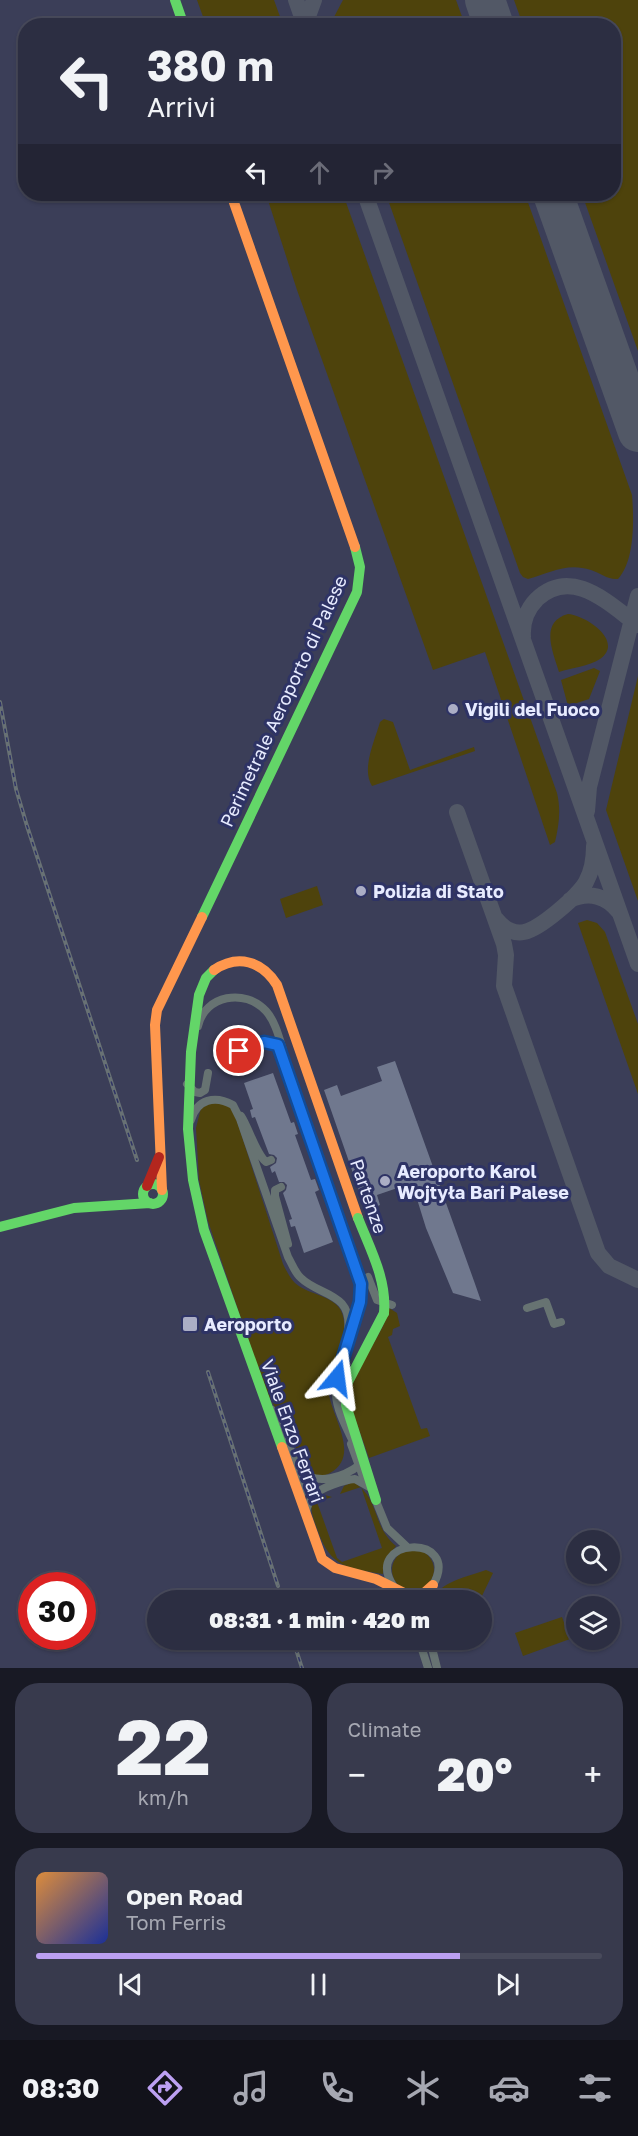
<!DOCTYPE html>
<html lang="en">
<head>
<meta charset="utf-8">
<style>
  body { margin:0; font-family:"Golos Text",sans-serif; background:#383a4d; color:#f1f3f6; height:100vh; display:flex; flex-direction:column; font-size:22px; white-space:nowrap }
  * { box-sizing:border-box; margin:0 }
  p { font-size:20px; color:#a6a8b2 }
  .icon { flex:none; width:33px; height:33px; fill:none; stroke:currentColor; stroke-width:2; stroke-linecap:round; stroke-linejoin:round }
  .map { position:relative; height:1668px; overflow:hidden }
  .drawer { display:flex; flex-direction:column; gap:15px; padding:15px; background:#181924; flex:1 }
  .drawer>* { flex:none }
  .guide { position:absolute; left:18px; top:18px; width:603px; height:183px; border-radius:24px; box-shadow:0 2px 4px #0004,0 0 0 2px #484a5b; background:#2c2e42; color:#f1f3f6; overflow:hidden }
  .controls { position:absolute; left:566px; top:1530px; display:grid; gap:12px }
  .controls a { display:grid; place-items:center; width:54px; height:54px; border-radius:50%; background:#2c2e42; box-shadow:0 2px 4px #0004,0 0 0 2px #484a5b; font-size:30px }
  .speed { position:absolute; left:18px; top:1572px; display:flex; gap:12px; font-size:30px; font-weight:700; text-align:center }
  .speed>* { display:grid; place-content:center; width:78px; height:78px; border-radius:50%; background:#2c2e42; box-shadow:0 2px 4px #0004,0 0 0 2px #484a5b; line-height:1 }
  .speed .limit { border:9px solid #d22; background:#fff; color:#111 }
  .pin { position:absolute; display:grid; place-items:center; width:51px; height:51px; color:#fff; margin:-26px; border:3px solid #fff; border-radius:50%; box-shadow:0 2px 6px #0007 }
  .me { position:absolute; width:66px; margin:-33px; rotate:16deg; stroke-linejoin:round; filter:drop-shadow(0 0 4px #0008) }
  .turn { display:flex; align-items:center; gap:21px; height:126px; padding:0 30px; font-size:27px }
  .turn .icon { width:78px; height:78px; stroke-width:2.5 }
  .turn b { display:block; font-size:42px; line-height:51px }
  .lanes { display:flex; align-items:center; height:57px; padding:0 30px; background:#0003; justify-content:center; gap:30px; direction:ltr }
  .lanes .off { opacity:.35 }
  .big { font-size:45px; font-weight:800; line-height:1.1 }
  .drawer .card { flex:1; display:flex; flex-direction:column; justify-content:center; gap:9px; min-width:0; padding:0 21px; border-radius:24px; background:#383a4d }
  .drawer .dial { align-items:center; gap:0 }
  .dial b { font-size:78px; line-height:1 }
  .song { display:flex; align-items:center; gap:18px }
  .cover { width:72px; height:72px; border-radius:9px; background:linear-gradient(135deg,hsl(30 70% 55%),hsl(230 70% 35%)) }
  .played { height:6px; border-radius:3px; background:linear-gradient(90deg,#bca0f2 75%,#484a5b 75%) }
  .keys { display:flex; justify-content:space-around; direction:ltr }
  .heat { display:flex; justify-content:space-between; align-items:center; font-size:33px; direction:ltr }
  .drawer .tiles { flex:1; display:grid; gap:15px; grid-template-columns:1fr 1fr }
  .card:last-child { grid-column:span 2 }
  .trip { position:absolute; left:147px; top:1590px; width:345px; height:60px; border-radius:30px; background:#2c2e42; box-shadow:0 2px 4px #0004,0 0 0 2px #484a5b; font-weight:800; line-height:60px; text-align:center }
  .menu { display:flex; height:96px; justify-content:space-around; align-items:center; background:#12121a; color:#a6a8b2 }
  .menu .icon { width:42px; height:42px }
  .menu .selected { color:#bca0f2 }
  .menu b { font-size:27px; color:#f1f3f6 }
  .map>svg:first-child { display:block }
  .green { fill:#4e430c }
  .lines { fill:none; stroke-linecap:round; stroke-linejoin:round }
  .taxiway { stroke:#525866; stroke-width:16 }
  .runway { stroke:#525866; stroke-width:40 }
  .building { fill:#70788e }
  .street { stroke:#677372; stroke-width:8 }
  .fast { stroke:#63d668; stroke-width:10 }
  .slow { stroke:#ff974d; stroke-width:10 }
  .jam { stroke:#b3261e; stroke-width:10 }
  .rail-casing { stroke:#687174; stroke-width:4 }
  .rail { stroke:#2e3365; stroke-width:1.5; stroke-dasharray:4.5; stroke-linecap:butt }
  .fast-bridge { stroke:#63d668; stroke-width:10 }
  .route-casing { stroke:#114b97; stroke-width:15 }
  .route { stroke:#1a73e8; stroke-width:10 }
  .poi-dot { fill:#abaec5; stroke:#2e3365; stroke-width:2 }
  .labels { text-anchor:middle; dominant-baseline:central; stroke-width:6; stroke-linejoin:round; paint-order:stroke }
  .street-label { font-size:18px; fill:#e7ebff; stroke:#2e3365 }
  .poi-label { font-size:18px; font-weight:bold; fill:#e7ebff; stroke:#2e3365; text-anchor:start }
</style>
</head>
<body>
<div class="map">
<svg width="638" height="1668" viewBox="0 0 638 1668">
  <rect width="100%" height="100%" fill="#3b3e58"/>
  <path class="green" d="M197 0H274L283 25H206Z
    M343 0H456L465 25H333L334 17Z
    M514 0H638V351L582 194H614V26L523 25Z
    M266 194H343L557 793C561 810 559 825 555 842L550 845 485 652 433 670 297 290Z
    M386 194H525L632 495C634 519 635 561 618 579 608 580 600 573 591 570 567 562 550 573 528 579L523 577 520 573Z
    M568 614C585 615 625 641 600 659 589 666 571 668 559 672 553 652 539 622 568 614Z
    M594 668 600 671 589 699 568 706 561 680Z
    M638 676V901L606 810Z
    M384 719 393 722 410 770 474 747 475 751 372 786C361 769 375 740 380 722Z
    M317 886 323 905 286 918 280 899Z
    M587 920 597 923 605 932 638 1024V1094L578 923Z
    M215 1101 231 1107 234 1112 283 1264C286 1270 290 1278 295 1283 309 1296 338 1295 343 1316 349 1340 329 1361 328 1384 326 1411 364 1454 330 1473 321 1478 312 1475 304 1470L294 1442 265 1389 208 1221 199 1180 196 1128 201 1108Z
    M389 1308 397 1313 400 1326 393 1329 392 1335 388 1337 421 1429 427 1428 430 1436 369 1458 350 1404C348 1369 382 1342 389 1308Z
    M353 1482C380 1497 372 1527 396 1546L385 1560 383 1574C348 1568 331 1568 318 1531 314 1520 310 1512 312 1500L321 1494 332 1497 317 1502 337 1558 342 1562 382 1548 361 1487 340 1494 344 1486Z
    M392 1570a21 21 0 1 1 42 0a21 21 0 1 1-42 0Z
    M486 1570 493 1573 481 1598 475 1595 474 1600H432C441 1581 467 1577 486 1570Z
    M562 1617 570 1639 523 1656 515 1633Z"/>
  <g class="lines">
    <path class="taxiway" d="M296 0 305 26
      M308 26 307 19 314 0
      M365 194 638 964
      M523 637C522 623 527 609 537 599 572 566 609 604 638 625
      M587 811 589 787 638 596
      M457 812 504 944 506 955 504 986 598 1253 609 1266 638 1280
      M570 900C589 891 607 896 619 912
      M496 919C503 928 513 934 524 932 540 929 578 896 586 882 592 871 594 858 594 846"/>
    <path class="runway" d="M485 0 494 26
      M553 194 638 432"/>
  </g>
  <path class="building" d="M395 1061 474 1281 481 1301 453 1293 426 1228 412 1183 377 1195 380 1205 366 1210 362 1199 324 1090 337 1085 341 1096 382 1081 377 1067Z
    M273 1073 291 1123 294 1122 298 1134 295 1135 311 1180 315 1179 319 1190 315 1192 333 1242 304 1253 295 1226 291 1227 289 1220 292 1219 283 1193 286 1190 287 1185 284 1182H279L275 1171 272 1173 270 1167 276 1163 277 1158 274 1155 269 1154 255 1117 252 1118 250 1110 253 1109 244 1083Z"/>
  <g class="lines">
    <path class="street" d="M198 1026C205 995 245 988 266 1011 275 1021 279 1037 283 1050
      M226 1052C244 1054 260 1036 278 1045L358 1272C371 1314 333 1353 336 1395 337 1413 349 1432 356 1448
      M187 1084 195 1092 200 1093 205 1090 208 1073
      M241 1116C249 1128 256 1154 266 1162L271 1160
      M191 1120C197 1099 215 1095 233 1105L240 1119 288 1257C292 1264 295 1273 301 1278 319 1296 353 1292 348 1331
      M281 1187 275 1190V1196L288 1244
      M368 1277 377 1300 392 1305
      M527 1308 546 1302 554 1324 561 1322
      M272 1410 281 1422 303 1485 302 1493
      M351 1444 365 1482
      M299 1470C317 1487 344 1477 361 1464
      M374 1496 387 1528 406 1546
      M306 1513C307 1507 309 1500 314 1495 322 1487 344 1480 355 1479L371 1488
      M394 1587C360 1537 463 1532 433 1585
      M429 1600 432 1587
      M419 1640 428 1668
      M430 1640 437 1668"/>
    <path class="fast" d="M175 0 184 26
      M202 917 357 592 360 567 355 547
      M214 970 206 978 199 995 191 1052 188 1129 193 1180 204 1230 282 1447
      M143 1194a10 10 0 1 1 20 0a10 10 0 1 1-20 0Z
      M0 1227 74 1208 150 1203
      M376 1500 346 1405 347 1384 384 1313"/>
    <path class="slow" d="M231 194 355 547
      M214 970C238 954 262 961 277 985L358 1218
      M162 1190 155 1025 157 1010 202 917
      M282 1447 322 1559 335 1568 376 1579 408 1595 423 1594 433 1585"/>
    <path class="jam" d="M147 1186 159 1157"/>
    <g class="rail-casing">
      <path id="rail" d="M0 702 16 789 27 826 137 1160
        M208 1372 278 1586
        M293 1640 302 1668"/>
    </g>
    <use href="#rail" class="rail"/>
    <path class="fast-bridge" d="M358 1218C370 1249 387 1279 384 1313"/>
  </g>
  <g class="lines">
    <g class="route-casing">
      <path id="route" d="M239 1051 264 1042 278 1045 361 1284 360 1302 337 1378"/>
    </g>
    <use href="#route" class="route"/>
  </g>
  <g class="poi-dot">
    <circle cx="453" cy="709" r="6"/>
    <circle cx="361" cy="891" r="6"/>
    <circle cx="385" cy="1181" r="6"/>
    <rect x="182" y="1316" width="16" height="16" rx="3"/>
  </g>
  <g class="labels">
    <g class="street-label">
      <text transform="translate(283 701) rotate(-65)">Perimetrale Aeroporto di Palese</text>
      <text transform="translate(369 1196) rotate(71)">Partenze</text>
      <text transform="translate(293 1431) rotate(70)">Viale Enzo Ferrari</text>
    </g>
    <g class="poi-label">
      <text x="465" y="709">Vigili del Fuoco</text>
      <text x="373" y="891">Polizia di Stato</text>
      <text x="397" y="1171">Aeroporto Karol<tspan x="397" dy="21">Wojtyła Bari Palese</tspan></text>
      <text x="204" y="1324">Aeroporto</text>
    </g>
  </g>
</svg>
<div class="controls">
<a><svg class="icon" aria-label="search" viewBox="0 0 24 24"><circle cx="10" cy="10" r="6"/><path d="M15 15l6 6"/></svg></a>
<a><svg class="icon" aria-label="layers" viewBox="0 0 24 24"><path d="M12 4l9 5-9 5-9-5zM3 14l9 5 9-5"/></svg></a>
</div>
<div class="speed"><div class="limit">30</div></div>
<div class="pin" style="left:239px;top:1051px;background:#d93025"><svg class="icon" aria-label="arrive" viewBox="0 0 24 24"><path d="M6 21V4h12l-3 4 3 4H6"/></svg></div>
<svg class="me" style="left:337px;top:1378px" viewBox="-20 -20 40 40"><path d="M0-17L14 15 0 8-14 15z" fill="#1a73e8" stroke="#fff" stroke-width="4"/></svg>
<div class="trip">08:31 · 1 min · 420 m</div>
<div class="guide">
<div class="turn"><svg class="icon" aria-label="left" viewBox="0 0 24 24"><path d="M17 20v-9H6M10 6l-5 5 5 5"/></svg><div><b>380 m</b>Arrivi</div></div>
<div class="lanes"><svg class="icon" aria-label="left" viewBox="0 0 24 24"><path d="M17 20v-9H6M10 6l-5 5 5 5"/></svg><svg class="icon off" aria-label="ahead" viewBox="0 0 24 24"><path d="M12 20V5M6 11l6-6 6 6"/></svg><svg class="icon off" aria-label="right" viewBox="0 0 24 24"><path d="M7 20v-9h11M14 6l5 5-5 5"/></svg></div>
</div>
</div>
<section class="drawer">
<div class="tiles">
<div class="card dial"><b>22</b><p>km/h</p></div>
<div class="card"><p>Climate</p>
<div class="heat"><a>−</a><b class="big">20°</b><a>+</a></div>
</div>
<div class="card">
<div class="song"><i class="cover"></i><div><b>Open Road</b><p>Tom Ferris</p></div></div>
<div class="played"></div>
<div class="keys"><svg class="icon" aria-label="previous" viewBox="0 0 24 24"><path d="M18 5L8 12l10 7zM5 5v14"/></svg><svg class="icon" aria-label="pause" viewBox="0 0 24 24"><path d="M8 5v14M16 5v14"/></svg><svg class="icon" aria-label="next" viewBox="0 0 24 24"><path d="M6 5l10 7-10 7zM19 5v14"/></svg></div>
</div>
</div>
</section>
<nav class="menu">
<b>08:30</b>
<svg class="icon selected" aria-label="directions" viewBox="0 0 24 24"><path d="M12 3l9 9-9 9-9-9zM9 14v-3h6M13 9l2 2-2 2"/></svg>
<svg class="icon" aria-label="music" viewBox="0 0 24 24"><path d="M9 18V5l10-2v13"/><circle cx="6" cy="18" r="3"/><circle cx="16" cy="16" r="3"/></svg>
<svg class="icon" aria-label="phone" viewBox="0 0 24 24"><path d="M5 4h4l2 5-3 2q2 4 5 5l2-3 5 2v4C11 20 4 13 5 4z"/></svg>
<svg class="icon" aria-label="climate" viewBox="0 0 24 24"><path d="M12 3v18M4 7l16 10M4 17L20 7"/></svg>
<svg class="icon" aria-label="car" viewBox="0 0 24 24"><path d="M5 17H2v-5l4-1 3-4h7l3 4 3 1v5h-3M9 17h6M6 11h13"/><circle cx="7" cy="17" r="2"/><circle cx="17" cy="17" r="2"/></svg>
<svg class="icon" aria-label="filters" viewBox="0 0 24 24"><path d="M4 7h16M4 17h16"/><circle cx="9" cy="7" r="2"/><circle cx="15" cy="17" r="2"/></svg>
</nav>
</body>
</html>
